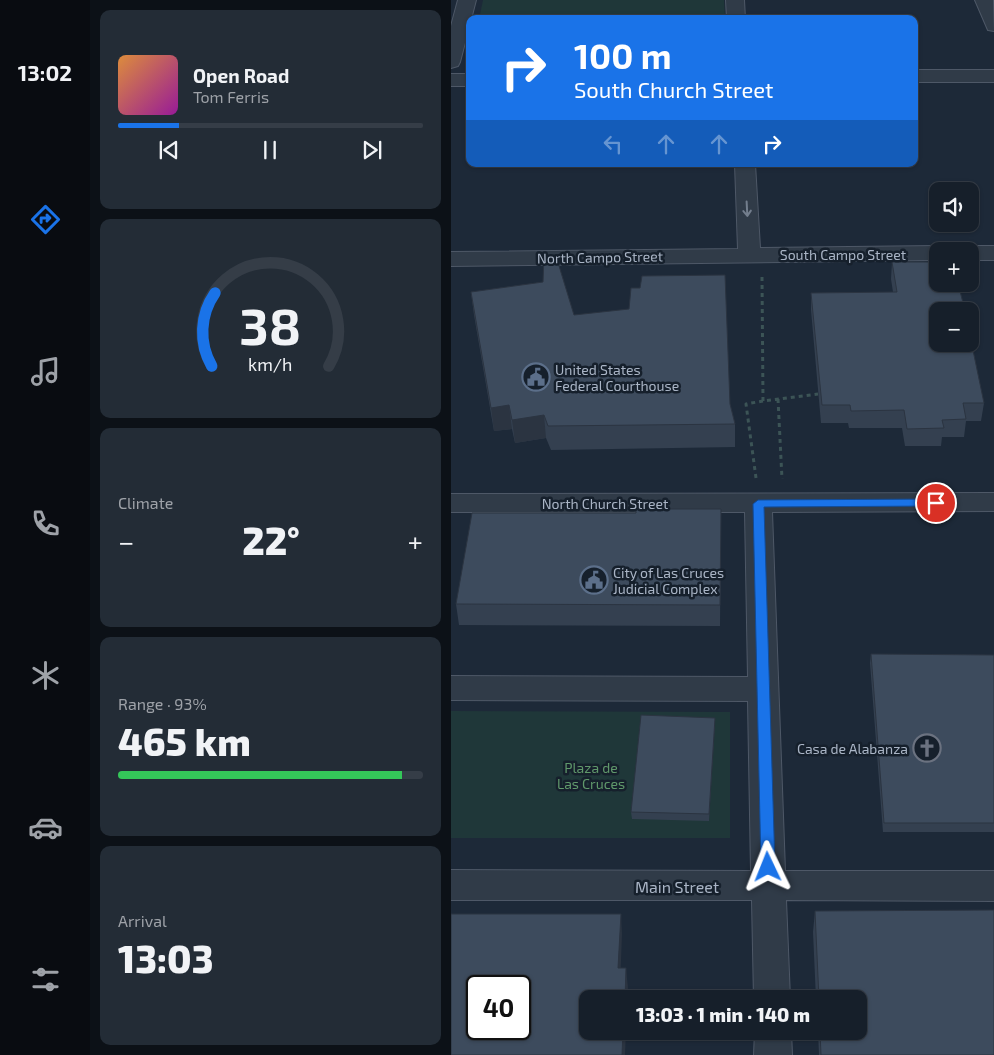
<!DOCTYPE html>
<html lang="en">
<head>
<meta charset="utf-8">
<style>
  body { margin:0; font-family:"Exo 2",sans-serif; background:#232c36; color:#f1f3f6; height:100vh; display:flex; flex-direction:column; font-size:19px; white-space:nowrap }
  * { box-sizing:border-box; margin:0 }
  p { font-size:16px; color:#9ea2a8 }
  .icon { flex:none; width:28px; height:28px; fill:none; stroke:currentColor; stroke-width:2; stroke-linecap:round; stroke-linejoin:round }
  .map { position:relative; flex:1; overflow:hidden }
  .panel { display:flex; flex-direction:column; gap:10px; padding:10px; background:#0c1117; width:361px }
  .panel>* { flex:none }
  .banner { position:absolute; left:15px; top:15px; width:452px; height:152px; border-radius:10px; box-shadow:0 1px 4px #0004,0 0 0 1px #353d47; background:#1a73e8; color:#fff; overflow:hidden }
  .tools { position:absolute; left:478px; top:182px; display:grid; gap:10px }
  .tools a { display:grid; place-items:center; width:50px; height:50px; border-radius:10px; background:#161f2a; box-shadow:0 1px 4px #0004,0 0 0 1px #353d47; font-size:25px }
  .speed { position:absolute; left:15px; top:975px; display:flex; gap:10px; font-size:25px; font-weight:700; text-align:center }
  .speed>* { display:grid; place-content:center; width:65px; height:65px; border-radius:50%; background:#161f2a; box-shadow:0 1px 4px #0004,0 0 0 1px #353d47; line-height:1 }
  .speed .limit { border:2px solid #111; border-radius:8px; background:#fff; color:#111 }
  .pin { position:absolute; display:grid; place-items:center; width:42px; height:42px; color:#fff; margin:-21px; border:2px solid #fff; border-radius:50%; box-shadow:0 1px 5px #0007 }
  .me { position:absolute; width:55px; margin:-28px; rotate:358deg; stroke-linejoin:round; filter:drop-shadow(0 0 4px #0008) }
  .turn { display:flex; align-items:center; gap:18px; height:105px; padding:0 25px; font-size:22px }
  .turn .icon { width:65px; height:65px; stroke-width:2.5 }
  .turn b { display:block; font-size:35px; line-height:42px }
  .lanes { display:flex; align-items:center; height:48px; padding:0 25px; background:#0003; justify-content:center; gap:25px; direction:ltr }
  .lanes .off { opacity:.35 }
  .big { font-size:38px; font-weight:800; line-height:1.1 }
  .panel .card { flex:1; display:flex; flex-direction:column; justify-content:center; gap:8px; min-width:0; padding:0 18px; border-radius:10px; background:#232c36 }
  .panel .dial { align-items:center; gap:0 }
  .dial svg { height:130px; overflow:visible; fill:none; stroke:#353d47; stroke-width:7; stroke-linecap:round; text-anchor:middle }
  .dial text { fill:#f1f3f6; stroke:none }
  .song { display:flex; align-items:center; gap:15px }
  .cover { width:60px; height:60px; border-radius:8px; background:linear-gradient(135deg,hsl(30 70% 55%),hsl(300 70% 35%)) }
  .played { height:5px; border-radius:2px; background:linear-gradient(90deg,#1a73e8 20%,#353d47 20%) }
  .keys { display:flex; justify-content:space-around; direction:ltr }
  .heat { display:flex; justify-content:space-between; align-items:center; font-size:28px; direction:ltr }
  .charge { height:8px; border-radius:4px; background:linear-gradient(90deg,#34c759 93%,#353d47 0) }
  .trip { position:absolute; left:128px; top:990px; width:288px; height:50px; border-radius:10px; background:#161f2a; box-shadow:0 1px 4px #0004,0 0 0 1px #353d47; font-weight:800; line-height:50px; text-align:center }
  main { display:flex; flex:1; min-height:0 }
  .tabs { display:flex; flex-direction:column; width:90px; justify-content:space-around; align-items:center; background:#090c11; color:#9ea2a8 }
  .tabs .icon { width:35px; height:35px }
  .tabs .selected { color:#1a73e8 }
  .tabs b { font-size:22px; color:#f1f3f6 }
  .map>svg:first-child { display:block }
  .green { fill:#1f3739 }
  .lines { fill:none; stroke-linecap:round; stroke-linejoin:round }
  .minor-casing { stroke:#4e5867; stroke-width:2 }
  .path { stroke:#3c5456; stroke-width:3; stroke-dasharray:4 4; stroke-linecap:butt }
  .minor { fill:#303b48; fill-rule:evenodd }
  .wall { fill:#344050 }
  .shaded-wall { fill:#2b3441 }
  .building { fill:#3d4b5d; stroke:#2b3441; fill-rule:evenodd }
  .oneway { stroke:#737e8d }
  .route { fill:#1a73e8; stroke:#114b97 }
  .labels { text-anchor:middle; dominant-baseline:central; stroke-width:5; stroke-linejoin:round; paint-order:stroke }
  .street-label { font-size:14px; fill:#aab5c6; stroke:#16202c }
  .poi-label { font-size:14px; fill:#aab5c6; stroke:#16202c; text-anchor:start }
  .park-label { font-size:14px; fill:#60986b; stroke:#16202c }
  .near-street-label { font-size:16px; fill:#aab5c6; stroke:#16202c }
</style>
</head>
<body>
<main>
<nav class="tabs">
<b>13:02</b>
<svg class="icon selected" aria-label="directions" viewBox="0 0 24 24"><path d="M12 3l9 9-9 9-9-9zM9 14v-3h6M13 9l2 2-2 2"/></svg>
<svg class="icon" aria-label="music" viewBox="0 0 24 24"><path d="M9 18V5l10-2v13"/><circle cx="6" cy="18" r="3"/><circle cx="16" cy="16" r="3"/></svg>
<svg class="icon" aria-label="phone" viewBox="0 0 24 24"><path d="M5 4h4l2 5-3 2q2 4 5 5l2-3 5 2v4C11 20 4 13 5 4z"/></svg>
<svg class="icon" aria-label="climate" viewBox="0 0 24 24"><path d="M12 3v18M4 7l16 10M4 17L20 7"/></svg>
<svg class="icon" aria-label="car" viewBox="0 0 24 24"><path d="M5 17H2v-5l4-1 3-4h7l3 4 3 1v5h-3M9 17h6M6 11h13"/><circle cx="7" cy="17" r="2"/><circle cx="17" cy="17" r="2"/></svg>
<svg class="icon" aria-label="filters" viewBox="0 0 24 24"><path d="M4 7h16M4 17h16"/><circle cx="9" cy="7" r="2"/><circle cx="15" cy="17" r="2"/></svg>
</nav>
<section class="panel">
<div class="card">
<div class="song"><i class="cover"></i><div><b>Open Road</b><p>Tom Ferris</p></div></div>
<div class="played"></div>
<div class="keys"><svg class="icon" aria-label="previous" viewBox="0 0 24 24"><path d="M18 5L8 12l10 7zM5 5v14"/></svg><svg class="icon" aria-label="pause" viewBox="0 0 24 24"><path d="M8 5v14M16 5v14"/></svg><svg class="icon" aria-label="next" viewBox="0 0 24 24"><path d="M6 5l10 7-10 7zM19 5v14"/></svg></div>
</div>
<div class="card dial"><svg viewBox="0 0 100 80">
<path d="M14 69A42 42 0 1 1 86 69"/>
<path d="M14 69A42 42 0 0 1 16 24" stroke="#1a73e8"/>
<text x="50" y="56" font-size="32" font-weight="700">38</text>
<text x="50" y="72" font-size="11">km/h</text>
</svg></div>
<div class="card"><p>Climate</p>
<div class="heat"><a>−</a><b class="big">22°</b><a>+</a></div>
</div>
<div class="card"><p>Range · 93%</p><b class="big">465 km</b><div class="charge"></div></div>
<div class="card"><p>Arrival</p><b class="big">13:03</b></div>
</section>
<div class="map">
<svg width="543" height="1055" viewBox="0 0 543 1055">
  <rect width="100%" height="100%" fill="#1d2938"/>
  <path class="green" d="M32 0H273L274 19H28Z
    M0 711 279 712V838H0Z"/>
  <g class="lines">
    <g class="minor-casing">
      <path id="minor" d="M7 0H25L9 62 7 66 0 68V26Z
        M275 0H293L294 19H276Z
        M524 0H542L543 31 537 30Z
        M464 70H543V82H464Z
        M0 74H19V86H0Z
        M284 164H304L309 248 486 246 494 248 496 251H486V260L0 266V252L287 249Z
        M519 246H543V260H519V251H509L511 248Z
        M543 493V511L321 512 334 871H543V901L335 900 339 999H303L301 900H0V870L300 871 297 701 0 700V676L297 677 294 512H0V494Z
        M304 1031H340L341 1055H303Z"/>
    </g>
    <path class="path" d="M311 277 312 401 367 394
      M327 399 331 479
      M305 478 295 404 312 401"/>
    <use href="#minor" class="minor"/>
  </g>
  <path class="wall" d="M441 262 493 291 533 403 530 421H515L513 437H491L490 446H454L451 428H398L397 423H370L360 310V293L442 292 440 279Z
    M20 292 123 315 279 404 284 424V447L100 450 95 438 64 443 61 429 43 431 23 315Z
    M270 509 269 626 8 625 5 604 185 513Z
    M420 654 543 655V832H432L419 663Z
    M264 718 258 821 181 819 180 812Z
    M364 911 543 1055H368L367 1031H406V999H365L362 932Z"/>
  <path class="shaded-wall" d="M58 405 61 429 43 431 40 408Z
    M93 415 95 438 64 443 61 420Z
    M264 718V725L258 821V814Z
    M170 914 171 934 169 988 167 968Z
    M175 968 177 988 176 999H174Z
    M172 1031H175L174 1055H171Z"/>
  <path class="building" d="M93 256H105L123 315 178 309 180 288H189L191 276 274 275 279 404 284 424 97 426 93 415 61 420 58 405 40 408 20 292 92 282Z
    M441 262H486V284H491L493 291H509L514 311H486V344H519V336L533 403H512L515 419 491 420 493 428 456 429 453 410 400 411 399 405H371L360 293 446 292Z
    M185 509H270L269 605 5 604 21 513H185Z
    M420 654 543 655V823H433Z
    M190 715 264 718 258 814 180 812Z
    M543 910V1055H370L369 1031H406V999H368L364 911Z
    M0 914H170L167 968H175L174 999H136V1031H172L171 1055H0ZM26 986H69V1029H26Z"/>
  <defs><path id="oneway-shaft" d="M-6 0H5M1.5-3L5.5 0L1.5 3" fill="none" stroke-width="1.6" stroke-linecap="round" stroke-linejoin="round" transform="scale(1.25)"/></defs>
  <use class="oneway" href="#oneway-shaft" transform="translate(296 209) rotate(87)"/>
  <path class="route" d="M485 499 491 503 485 506 313 507 324 867 322 871 317 873 312 871 310 867 302 504 307 500Z"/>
  <defs>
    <g id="civic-ring" transform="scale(1.4375)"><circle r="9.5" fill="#16202c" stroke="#5c6f8a" stroke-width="1.5"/><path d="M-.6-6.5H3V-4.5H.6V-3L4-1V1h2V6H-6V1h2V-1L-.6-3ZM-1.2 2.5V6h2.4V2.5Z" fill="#5c6f8a"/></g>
    <g id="church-ring" transform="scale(1.4375)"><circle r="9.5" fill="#16202c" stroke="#6b7280" stroke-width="1.5"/><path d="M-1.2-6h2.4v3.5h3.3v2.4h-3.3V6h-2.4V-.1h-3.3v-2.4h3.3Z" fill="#6b7280"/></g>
  </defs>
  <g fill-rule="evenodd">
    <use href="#civic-ring" x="85" y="377"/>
    <use href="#civic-ring" x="143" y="580"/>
    <use href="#church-ring" x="476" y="748"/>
  </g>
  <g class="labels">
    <g class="street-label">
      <text x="392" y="254">South Campo Street</text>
      <text transform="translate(149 257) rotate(-1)">North Campo Street</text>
      <text x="154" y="503">North Church Street</text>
    </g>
    <g class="poi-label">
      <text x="104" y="369">United States<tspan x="104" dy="16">Federal Courthouse</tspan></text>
      <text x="162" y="572">City of Las Cruces<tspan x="162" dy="16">Judicial Complex</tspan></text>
      <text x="457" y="748" text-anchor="end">Casa de Alabanza</text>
    </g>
    <g class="park-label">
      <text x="140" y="767">Plaza de<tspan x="140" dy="16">Las Cruces</tspan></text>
    </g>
    <g class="near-street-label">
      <text x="226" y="886">Main Street</text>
    </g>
  </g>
</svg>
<div class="tools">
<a><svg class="icon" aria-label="sound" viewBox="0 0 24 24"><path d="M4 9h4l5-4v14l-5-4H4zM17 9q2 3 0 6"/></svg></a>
<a>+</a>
<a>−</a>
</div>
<div class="speed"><div class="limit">40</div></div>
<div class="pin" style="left:485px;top:503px;background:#d93025"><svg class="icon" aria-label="arrive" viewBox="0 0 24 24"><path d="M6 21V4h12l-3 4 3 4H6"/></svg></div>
<svg class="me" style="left:317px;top:867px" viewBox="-20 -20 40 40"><path d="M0-17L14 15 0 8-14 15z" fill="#1a73e8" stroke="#fff" stroke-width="4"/></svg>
<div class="trip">13:03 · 1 min · 140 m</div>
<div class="banner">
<div class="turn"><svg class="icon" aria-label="right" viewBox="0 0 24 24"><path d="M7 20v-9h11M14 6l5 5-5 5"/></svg><div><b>100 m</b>South Church Street</div></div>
<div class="lanes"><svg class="icon off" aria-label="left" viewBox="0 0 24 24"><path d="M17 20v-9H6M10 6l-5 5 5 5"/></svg><svg class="icon off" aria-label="ahead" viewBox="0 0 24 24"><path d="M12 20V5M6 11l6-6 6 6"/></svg><svg class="icon off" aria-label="ahead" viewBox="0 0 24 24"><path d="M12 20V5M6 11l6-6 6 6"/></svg><svg class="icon" aria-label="right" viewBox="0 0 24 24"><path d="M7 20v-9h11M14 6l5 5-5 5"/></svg></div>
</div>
</div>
</main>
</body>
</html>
